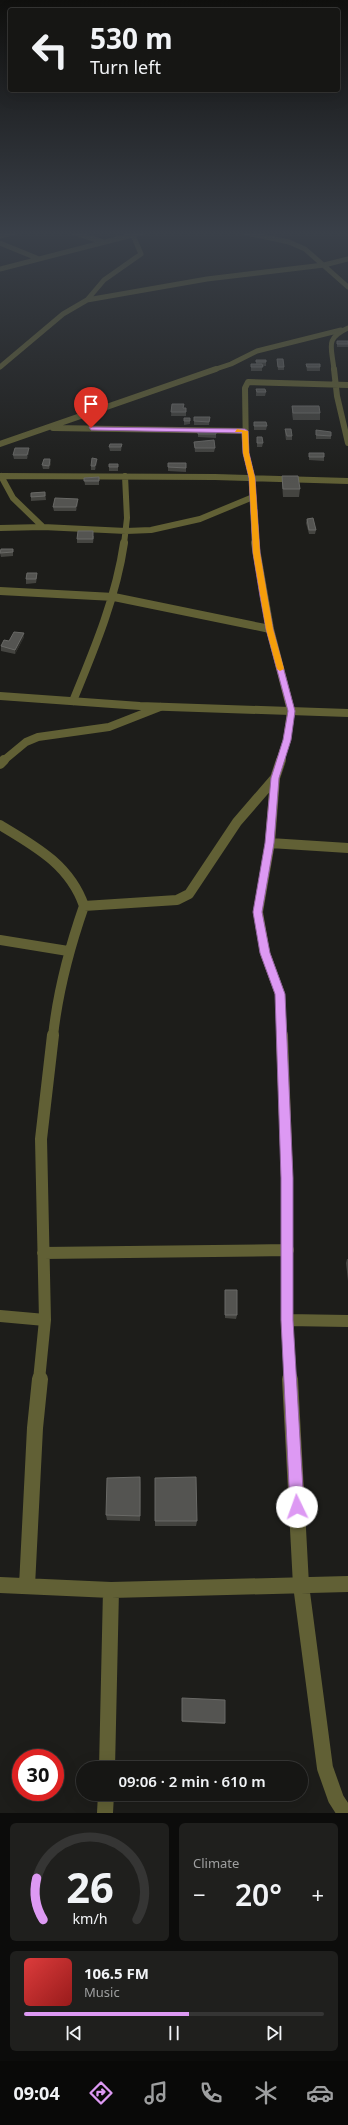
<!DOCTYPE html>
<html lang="en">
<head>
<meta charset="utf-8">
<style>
  body { margin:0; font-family:"Noto Sans",sans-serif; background:#1f1f1d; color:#f1f3f6; height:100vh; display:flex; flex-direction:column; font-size:15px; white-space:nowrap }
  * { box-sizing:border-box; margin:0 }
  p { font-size:13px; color:#9e9fa0 }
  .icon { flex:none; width:22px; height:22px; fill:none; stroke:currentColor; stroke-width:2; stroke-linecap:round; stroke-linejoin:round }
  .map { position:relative; height:1813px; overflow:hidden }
  .drawer { display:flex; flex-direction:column; gap:10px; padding:10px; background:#0c0c0b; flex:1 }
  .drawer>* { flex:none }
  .top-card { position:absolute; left:8px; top:8px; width:332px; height:84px; border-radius:4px; box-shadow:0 4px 16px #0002,0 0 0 1px #353534; background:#161614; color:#f1f3f6; overflow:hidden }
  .speed { position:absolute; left:12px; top:1749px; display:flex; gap:8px; font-size:20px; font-weight:700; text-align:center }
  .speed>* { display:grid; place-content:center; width:52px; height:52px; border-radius:50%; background:#161614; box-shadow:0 4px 16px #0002,0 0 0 1px #353534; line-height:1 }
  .speed .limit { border:6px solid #d22; background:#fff; color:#111 }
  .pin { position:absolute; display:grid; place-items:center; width:34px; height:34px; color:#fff; margin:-41px -17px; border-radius:50% 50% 50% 0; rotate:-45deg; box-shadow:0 0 4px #0007 }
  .pin .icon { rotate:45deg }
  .me { position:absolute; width:44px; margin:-22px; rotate:357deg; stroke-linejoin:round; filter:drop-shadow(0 0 3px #0008) }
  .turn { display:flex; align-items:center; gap:14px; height:84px; padding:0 16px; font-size:18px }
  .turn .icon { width:52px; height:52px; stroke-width:2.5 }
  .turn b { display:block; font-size:28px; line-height:34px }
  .big { font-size:30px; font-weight:600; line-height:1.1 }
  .drawer .tile { flex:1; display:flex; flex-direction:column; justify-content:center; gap:6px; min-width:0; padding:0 14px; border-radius:6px; background:#1f1f1d }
  .drawer .dial { align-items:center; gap:0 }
  .dial svg { height:104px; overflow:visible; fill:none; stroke:#353534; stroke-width:7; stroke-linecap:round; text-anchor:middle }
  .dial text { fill:#f1f3f6; stroke:none }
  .song { display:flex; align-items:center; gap:12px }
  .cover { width:48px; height:48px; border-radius:6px; background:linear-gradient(135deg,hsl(0 70% 55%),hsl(0 70% 35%)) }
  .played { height:4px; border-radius:2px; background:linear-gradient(90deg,#dd99f3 55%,#353534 55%) }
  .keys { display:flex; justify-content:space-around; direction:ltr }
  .heat { display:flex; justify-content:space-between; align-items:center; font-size:22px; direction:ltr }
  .drawer .tiles { flex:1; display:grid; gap:10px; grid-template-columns:1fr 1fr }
  .tile:last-child { grid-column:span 2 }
  .trip { position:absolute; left:76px; top:1761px; width:232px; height:40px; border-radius:20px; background:#161614; box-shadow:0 4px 16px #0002,0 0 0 1px #353534; font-weight:600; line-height:40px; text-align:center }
  .menu { display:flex; height:64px; justify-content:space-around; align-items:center; background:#090908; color:#9e9fa0 }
  .menu .icon { width:28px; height:28px }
  .menu .on { color:#dd99f3 }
  .menu b { font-size:18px; color:#f1f3f6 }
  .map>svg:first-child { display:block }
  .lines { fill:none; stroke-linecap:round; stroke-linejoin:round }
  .minor-far5 { stroke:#616035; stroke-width:5 }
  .minor-far4 { stroke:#616035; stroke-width:6 }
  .minor-far3 { stroke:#616035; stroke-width:8 }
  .minor-far2 { stroke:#616035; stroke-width:10 }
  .minor-far1 { stroke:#616035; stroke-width:12 }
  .minor { stroke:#616035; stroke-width:16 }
  .tertiary { stroke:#616035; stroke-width:8 }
  .wall { fill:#444440 }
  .shaded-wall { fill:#2e2e2a }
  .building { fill:#545451; stroke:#696966 }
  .route { fill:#dd99f3; stroke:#90639e }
  .slow { fill:#f59e0b }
</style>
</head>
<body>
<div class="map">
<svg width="348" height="1813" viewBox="0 0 348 1813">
  <rect width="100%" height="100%" fill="#1d1d1a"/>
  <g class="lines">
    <path class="minor-far5" d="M72 232 103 242
      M242 232 289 242 305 249 348 287
      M0 236 16 232
      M0 243 39 259
      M0 269 144 232
      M87 300 104 280 141 254 133 235
      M0 367 63 314 87 300 207 279 324 265 348 259
      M213 370 231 364 257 351 341 330
      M334 370C332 347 324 339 348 328"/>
    <path class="minor-far4" d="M334 369 337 396 348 443
      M53 428 245 431
      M0 444 216 369
      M0 476 215 477 348 481
      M1 476 13 498 43 527
      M0 528 43 527 126 531 151 530 200 519 253 497
      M124 544 127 518 125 476
      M255 544 252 478 246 453 245 388 248 382 348 385"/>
    <path class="minor-far3" d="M255 543 270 629 291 711 287 740 280 761
      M0 591 114 597 270 629
      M73 701C94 650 116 598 124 543
      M3 761 26 742 38 737 109 727 160 707"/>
    <path class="minor-far2" d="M281 760 275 778 270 843 258 912 265 953 280 994 282 1036
      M0 764 4 760
      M0 825C35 846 70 865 84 906
      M270 843 348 848
      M0 940 68 951
      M53 1036C58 990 69 949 84 906L177 900 189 894 237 822 275 778"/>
    <path class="minor-far1" d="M282 1035 287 1178V1320L290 1380
      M43 1253 288 1250
      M0 1316 45 1320
      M287 1320 348 1321
      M39 1380 45 1320 41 1139 53 1035"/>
    <path class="minor" d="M290 1379 301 1585 325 1768 336 1799 345 1813
      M0 1585 111 1590 348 1584
      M27 1586 35 1428 40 1379
      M107 1768 111 1590
      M105 1813 106 1794"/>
    <path class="tertiary" d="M0 696 140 706 348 713"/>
  </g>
  <path class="wall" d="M337 341H348V347H337Z
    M277 359 284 367V370H278Z
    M256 360 266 362V366H262V371H251V364H256Z
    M306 364 320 367V371H307Z
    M256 389 266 392 265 396H256Z
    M172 404 183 408H186V416H171Z
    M292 406 320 413V420H293L292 413Z
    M194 417H210L209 425H194Z
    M184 418 190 421V424L184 425Z
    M254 422 267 426 266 430H254Z
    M285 429 292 436V440H286L285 433Z
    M316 430 331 436V439H316Z
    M198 431H216V438L198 437Z
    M257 437 263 443 262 447H257Z
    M194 442 215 448 214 452H195Z
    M122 444 121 451H110L109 447Z
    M29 452 27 459H14L13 455Z
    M309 453 324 457V461L309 460Z
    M50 459 51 463 49 469H43L42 465Z
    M97 462 95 470H91V466Z
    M168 463 186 467V472L168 471Z
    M118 464V471H109V467Z
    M282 476 300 489 299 497H283L282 483Z
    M99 477V485H85L84 478Z
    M45 492 46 500 31 501V493Z
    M78 503 76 511H54L53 507Z
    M307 519 316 530 315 534H309L306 523Z
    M94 536 93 543H77V539Z
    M13 549V556L1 557 0 553Z
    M37 577 36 583 26 584V579Z
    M24 633V637L15 654 1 651V646L9 641Z
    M347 1259H348V1281L346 1263Z
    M225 1293 237 1315 236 1319 225 1318Z
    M141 1483 140 1521 107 1520 106 1515Z
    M155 1521H197L196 1526H155Z
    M182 1698 225 1723V1724L182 1722Z"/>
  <path class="shaded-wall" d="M29 448V452L27 459V455Z
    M50 459 51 463 49 469V466Z
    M97 459V462L95 470V466Z
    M78 499V503L76 511V507Z
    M24 633V637L15 654V650Z
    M140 1477 141 1483 140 1521Z"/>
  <path class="building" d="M337 341H348V344H337Z
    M277 359H283L284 367H278Z
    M256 360H266V362H256Z
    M251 364H262L263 367H251Z
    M306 364H320V367H307Z
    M256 389H265L266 392H257Z
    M172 404H184L183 408H186V412H171Z
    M292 406H319L320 413H293Z
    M194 417H210L209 422 194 421Z
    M184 418H190V421H184Z
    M254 422H266L267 426H254Z
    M285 429H291L292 436H287Z
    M316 430 331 432V436L316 435Z
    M198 431H216V434H198Z
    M257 437H262L263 443H257Z
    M214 440 215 448H195L194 442Z
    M110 444H122L121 447H109Z
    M15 448H29L27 455H13Z
    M309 453H324V457H309Z
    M92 458 97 459 95 466H91Z
    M44 459H50L49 466 42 465Z
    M168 463H186V468L168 467Z
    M109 464H118V467H109Z
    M282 476H298L300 489H283Z
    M99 477V481H84V478Z
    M45 492V496L31 497V493Z
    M55 498 78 499 76 507H53Z
    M313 518 316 530H309L307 519Z
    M78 531H93V539H77Z
    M1 549H13V552L0 553Z
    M27 573H37L36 579H26Z
    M14 632 24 633 15 650 1 646 4 640 9 641Z
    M225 1290H237V1315H225Z
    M140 1477V1516L106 1515 107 1478Z
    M196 1477 197 1521H155V1478Z
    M182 1698 225 1700V1723L182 1721Z"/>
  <linearGradient id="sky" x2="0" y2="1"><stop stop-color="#10100e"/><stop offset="0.48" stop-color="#3a4049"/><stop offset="1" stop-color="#3a4049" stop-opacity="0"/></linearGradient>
  <rect width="348" height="486" fill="url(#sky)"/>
  <path class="route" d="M89 427 245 429 248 431 249 453 255 478 260 553 267 596 273 629 295 711 291 740 279 778 274 843 262 912 270 953 285 994 293 1178V1320L304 1507 302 1512 297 1514 292 1512 290 1507 281 1320V1178L275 994 260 953 253 912 265 843 271 778 283 740 288 711 266 629 260 596 253 553 249 478 243 453 242 433 91 430Z"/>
  <path class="slow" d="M237 429 248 431 249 453 255 478 260 553 273 629 284 669 280 671 277 669 266 629 253 553 249 478 243 453 242 432H235Z"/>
</svg>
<div class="speed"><div class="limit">30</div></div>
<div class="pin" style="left:91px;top:428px;background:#d93025"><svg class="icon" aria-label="arrive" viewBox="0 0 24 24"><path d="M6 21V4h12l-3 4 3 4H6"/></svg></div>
<svg class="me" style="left:297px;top:1507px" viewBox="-20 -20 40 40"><circle r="19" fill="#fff"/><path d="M0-13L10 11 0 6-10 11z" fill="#dd99f3"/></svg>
<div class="trip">09:06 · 2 min · 610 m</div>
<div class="top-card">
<div class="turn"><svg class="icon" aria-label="left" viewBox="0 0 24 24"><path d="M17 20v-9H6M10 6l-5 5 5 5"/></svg><div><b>530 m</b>Turn left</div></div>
</div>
</div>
<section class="drawer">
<div class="tiles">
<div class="tile dial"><svg viewBox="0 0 100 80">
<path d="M14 69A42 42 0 1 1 86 69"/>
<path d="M14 69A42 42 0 0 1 9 37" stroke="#dd99f3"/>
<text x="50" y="56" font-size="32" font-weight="700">26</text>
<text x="50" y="72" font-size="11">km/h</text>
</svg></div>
<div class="tile"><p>Climate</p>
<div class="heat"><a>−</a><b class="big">20°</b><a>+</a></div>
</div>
<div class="tile">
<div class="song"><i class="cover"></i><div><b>106.5 FM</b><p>Music</p></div></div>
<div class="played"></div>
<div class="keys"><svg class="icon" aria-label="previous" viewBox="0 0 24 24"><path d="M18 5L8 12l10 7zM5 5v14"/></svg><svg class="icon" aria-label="pause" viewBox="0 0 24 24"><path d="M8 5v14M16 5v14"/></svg><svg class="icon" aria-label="next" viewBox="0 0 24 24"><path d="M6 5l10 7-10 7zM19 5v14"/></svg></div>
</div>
</div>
</section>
<nav class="menu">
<b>09:04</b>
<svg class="icon on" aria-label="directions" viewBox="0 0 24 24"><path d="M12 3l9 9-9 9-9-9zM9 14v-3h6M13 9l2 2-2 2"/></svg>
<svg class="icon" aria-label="music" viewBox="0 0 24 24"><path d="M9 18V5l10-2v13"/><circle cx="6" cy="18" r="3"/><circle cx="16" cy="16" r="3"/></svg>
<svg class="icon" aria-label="phone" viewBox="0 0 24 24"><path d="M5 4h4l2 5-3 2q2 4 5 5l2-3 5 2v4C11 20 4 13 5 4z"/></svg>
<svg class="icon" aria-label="climate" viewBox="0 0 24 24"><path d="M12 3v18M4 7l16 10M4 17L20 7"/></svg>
<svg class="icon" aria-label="car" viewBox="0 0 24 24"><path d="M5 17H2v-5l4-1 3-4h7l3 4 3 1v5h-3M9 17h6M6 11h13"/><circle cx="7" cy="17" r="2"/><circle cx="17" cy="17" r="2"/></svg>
</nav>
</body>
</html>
